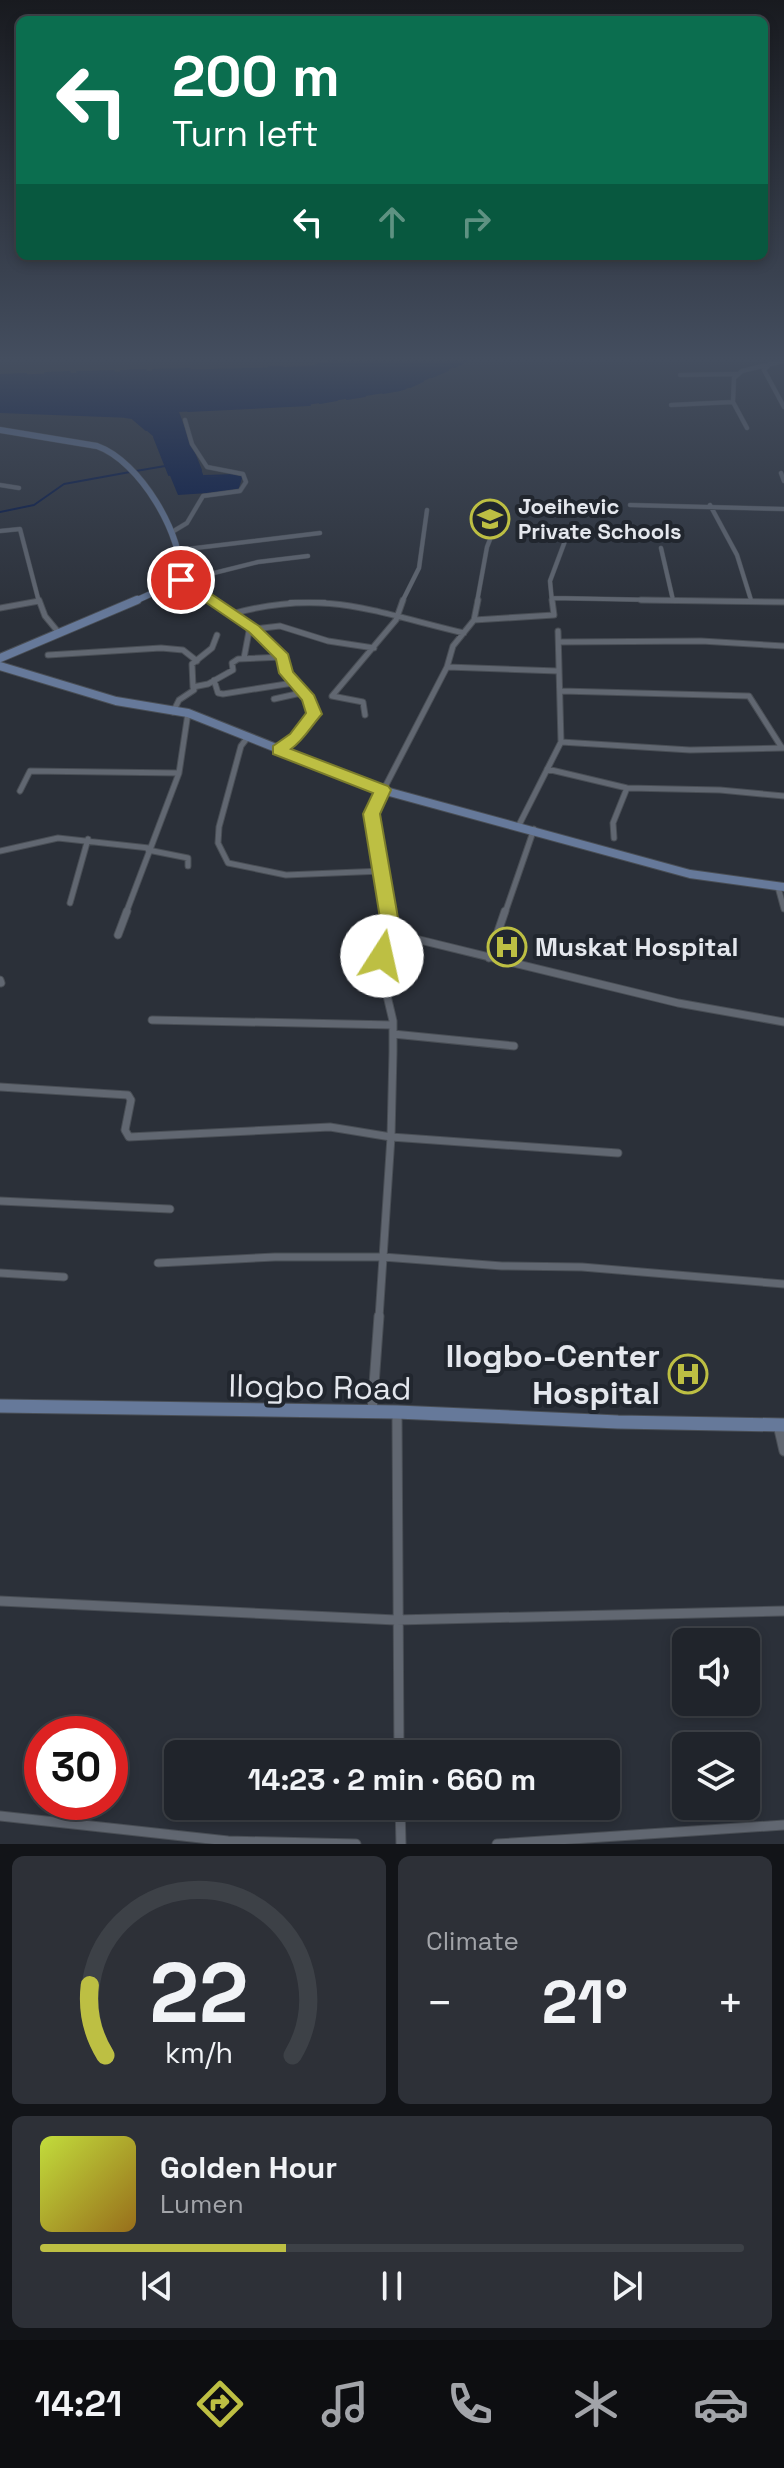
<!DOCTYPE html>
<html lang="en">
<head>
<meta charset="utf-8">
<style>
  body { margin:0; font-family:"Space Grotesk",sans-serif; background:#2d3037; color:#f1f3f6; height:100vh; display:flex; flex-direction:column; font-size:30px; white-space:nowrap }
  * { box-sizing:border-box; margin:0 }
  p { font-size:26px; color:#a2a4a9 }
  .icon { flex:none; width:44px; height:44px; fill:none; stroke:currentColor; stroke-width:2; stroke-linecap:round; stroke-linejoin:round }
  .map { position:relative; height:1844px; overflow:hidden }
  .sheet { display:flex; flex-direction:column; gap:12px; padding:12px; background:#121418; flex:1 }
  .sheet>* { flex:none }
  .top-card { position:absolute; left:16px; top:16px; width:752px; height:244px; border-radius:12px; box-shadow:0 4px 12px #0003,0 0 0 2px #3d4147; background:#0b6e4f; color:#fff; overflow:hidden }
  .tools { position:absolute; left:672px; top:1628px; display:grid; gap:16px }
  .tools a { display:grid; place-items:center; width:88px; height:88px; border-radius:12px; background:#20242b; box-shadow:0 4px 12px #0003,0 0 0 2px #3d4147; font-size:40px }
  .speed { position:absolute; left:24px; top:1716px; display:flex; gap:16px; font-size:40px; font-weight:700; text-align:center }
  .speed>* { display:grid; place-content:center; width:104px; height:104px; border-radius:50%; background:#20242b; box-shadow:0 4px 12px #0003,0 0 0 2px #3d4147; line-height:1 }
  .speed .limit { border:12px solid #d22; background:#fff; color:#111 }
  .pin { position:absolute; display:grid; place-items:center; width:68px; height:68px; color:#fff; margin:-34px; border:4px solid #fff; border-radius:50%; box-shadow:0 2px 8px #0007 }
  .me { position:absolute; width:88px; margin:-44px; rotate:10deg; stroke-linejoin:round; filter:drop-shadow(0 0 6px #0008) }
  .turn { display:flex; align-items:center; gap:28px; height:168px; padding:0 24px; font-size:36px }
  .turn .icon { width:104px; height:104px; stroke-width:2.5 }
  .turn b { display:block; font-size:56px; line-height:68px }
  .lanes { display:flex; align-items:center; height:76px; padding:0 24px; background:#0003; justify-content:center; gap:40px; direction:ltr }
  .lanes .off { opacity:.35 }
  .big { font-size:60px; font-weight:700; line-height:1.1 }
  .sheet .widget { flex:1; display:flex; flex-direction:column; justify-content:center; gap:12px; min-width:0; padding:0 28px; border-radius:12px; background:#2d3037 }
  .sheet .dial { align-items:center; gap:0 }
  .dial svg { height:208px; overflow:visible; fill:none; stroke:#3d4147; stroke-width:7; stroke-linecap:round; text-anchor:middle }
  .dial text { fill:#f1f3f6; stroke:none }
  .song { display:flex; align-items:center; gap:24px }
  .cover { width:96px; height:96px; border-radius:12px; background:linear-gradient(135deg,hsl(70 70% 55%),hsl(40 70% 35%)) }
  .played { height:8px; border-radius:4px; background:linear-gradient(90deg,#bdbf43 35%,#3d4147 35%) }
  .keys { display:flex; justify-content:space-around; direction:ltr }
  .heat { display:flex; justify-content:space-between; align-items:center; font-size:44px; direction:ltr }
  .sheet .tiles { flex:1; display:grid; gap:12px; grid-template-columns:1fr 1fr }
  .widget:last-child { grid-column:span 2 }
  .trip { position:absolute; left:164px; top:1740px; width:456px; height:80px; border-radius:12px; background:#20242b; box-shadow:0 4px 12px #0003,0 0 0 2px #3d4147; font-weight:700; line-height:80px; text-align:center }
  .tabs { display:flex; height:128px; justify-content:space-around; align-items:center; background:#0d0e11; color:#a2a4a9 }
  .tabs .icon { width:56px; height:56px }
  .tabs .on { color:#bdbf43 }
  .tabs b { font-size:36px; color:#f1f3f6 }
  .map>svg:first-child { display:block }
  .water { fill:#001446 }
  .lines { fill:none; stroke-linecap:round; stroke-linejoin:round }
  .stream { stroke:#001446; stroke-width:2 }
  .street-far3-casing { stroke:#494e55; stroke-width:5 }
  .street-far2-casing { stroke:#494e55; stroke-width:7 }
  .street-far1-casing { stroke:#494e55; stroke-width:9 }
  .street-casing { stroke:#494e55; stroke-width:11 }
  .secondary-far2-casing { stroke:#494e55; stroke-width:7 }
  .secondary-far1-casing { stroke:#494e55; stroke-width:10 }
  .secondary-casing { stroke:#494e55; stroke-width:15 }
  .street-far3 { stroke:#616771; stroke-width:4 }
  .street-far2 { stroke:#616771; stroke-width:5 }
  .street-far1 { stroke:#616771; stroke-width:7 }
  .street { stroke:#616771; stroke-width:9 }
  .secondary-far2 { stroke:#66799a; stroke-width:6 }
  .secondary-far1 { stroke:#66799a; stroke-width:8 }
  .secondary { stroke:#66799a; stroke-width:13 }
  .route { fill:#bdbf43; stroke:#7b7c2c; stroke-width:2 }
  .labels { text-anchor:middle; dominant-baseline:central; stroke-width:8; stroke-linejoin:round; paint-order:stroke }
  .far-poi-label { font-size:22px; font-weight:bold; fill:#e4e7ed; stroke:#21262e; text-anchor:start }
  .poi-label { font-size:26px; font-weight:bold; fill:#e4e7ed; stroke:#21262e; text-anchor:start }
  .near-poi-label { font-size:32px; font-weight:bold; fill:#e4e7ed; stroke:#21262e; text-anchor:end }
  .near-street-label { font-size:32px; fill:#e4e7ed; stroke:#21262e }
</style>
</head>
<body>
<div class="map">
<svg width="784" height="1844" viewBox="0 0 784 1844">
  <rect width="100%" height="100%" fill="#2b3039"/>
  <path class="water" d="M335 361H467L404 390 307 405 179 412 204 477 243 475 238 491 178 495 154 437 132 418 0 413V375L317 366Z"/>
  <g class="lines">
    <path class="stream" d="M269 367H282
      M309 367 335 361
      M454 367 467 361
      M153 370 190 369
      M121 371 146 370
      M77 372 114 371
      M45 373 70 372
      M0 375 26 374
      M432 377 448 370
      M410 387 423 381
      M383 393 400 390
      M347 399 365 396
      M320 403 337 400
      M188 411 310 405
      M125 417 132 418 146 430
      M154 437 169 475
      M193 450 201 470
      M136 471 165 466
      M204 476 236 475
      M0 512 34 505 64 484 130 472"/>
    <g class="street-far3-casing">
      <path id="street-far3" d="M768 366 764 370 784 407
        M680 375 737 374
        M671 405 733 402
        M747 428 733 402 734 378 742 371 783 361
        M781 473 784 481
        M0 485 19 488
        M630 505 784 509
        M710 505 737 555 751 600
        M0 531 20 529 39 602
        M172 532 187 523 203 496 240 491 246 482 243 474 207 467 192 444 185 420
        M661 548 673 600
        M179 550 320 533
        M181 580 213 602
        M182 581 258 562 308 556
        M553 598 757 602
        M36 602 39 601
        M290 602H325
        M402 602 419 568 427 510
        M477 602 487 547 497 522
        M552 602 550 581 571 525"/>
    </g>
    <g class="street-far2-casing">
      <path id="street-far2" d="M39 600 45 616 59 633
        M210 600 250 626 281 655 286 673 309 698 314 714 306 719 296 738 279 750
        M641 600 784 602
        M0 608 39 601
        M231 614C325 588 374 612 464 633
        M474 620 554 615 552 600
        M254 629 280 626 328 641 374 648
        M561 642 701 641 784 646
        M48 655 161 648 183 650 197 661
        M244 658 250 626
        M447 667 558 671
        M214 680 218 693 223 694 293 683
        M193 687 192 664 212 648 217 635
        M561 691 749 696 782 748
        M274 699 301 693
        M173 712 179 700 194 690 193 687 208 684 233 670 232 663 238 659 283 657
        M365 715 363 702 332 696 396 620 403 600
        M248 737 241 746 219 827 218 843 228 863 286 875 382 871
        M561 742 690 750 784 748
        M547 769 627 788 720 790 784 796
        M20 791 30 771 179 773
        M519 825 561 742 558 631
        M614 838 613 823 627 788
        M148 850 188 858V866
        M0 851 58 838 149 848
        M778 887 784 909
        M70 903 88 839
        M126 913 179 773 188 713
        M388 913 371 814 447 667 453 646 474 620 478 600
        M505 913 534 829"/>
    </g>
    <g class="street-far1-casing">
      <path id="street-far1" d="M387 932 678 1003 784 1022
        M118 935 127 911
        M382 956 388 911
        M489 958 505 911
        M0 980 1 983
        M152 1020 393 1025
        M393 1034 514 1046
        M0 1087 128 1095 131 1100 125 1130 129 1137 330 1127 391 1137 618 1153
        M0 1201 170 1209
        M158 1263 275 1257H383L502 1266 582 1267 784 1284
        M0 1273 64 1277
        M379 1318 391 1137 393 1052V1021L380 966"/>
    </g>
    <g class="street-casing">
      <path id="street" d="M372 1412 379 1316
        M397 1414 399 1754
        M778 1425 784 1451
        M0 1601 396 1620 784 1611
        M400 1806 401 1844
        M0 1816 228 1841 356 1844
        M497 1844 784 1825"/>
    </g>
    <g class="secondary-far2-casing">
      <path id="secondary-far2" d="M0 430 97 446C140 461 184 536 181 580L133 602"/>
    </g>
    <g class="secondary-far1-casing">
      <path id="secondary-far1" d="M0 658 137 600
        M0 666 116 701 188 713 382 790 690 874 784 887"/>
    </g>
    <g class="secondary-casing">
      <path id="secondary" d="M0 1406 397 1412 618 1422 784 1425"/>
    </g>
    <use href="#street-far3" class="street-far3"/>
    <use href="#street-far2" class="street-far2"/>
    <use href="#street-far1" class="street-far1"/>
    <use href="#street" class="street"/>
    <use href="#secondary-far2" class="secondary-far2"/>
    <use href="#secondary-far1" class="secondary-far1"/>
    <use href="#secondary" class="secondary"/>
  </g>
  <linearGradient id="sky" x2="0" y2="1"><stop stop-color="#181a1f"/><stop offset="0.58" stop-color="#444e5f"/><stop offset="1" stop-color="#444e5f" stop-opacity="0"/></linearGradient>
  <rect width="784" height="620" fill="url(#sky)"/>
  <path class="route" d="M176 577H186L259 626 288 654 293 672 314 695 322 714C311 726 304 740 291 749L388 786 391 790 380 814 398 918 389 962 382 964 373 956 380 918 363 814 373 793 273 754V746L290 734 306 713 302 700 279 673 276 659 249 632 176 582Z"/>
  <defs>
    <g id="school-ring" transform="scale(2)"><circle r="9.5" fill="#21262e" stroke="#bdbf43" stroke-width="1.5"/><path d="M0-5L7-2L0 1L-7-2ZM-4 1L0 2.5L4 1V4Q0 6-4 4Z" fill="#bdbf43"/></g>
    <g id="hospital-ring" transform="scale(2)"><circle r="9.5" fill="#21262e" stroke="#bdbf43" stroke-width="1.5"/><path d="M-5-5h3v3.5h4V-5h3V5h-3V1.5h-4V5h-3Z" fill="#bdbf43"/></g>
  </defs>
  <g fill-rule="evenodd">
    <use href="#school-ring" x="490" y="519"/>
    <use href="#hospital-ring" x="507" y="947"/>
    <use href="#hospital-ring" x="688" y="1374"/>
  </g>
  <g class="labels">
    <g class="far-poi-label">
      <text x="518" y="506">Joeihevic<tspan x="518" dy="25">Private Schools</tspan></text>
    </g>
    <g class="poi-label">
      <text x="535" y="947">Muskat Hospital</text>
    </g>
    <g class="near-poi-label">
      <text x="660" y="1356">Ilogbo-Center<tspan x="660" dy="37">Hospital</tspan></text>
    </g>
    <g class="near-street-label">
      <text transform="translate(320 1387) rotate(1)">Ilogbo Road</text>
    </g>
  </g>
</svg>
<div class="tools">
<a><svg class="icon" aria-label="sound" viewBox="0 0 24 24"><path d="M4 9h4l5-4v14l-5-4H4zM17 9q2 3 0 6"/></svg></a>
<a><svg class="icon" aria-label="layers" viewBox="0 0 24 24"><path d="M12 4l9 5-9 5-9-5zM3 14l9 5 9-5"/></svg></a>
</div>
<div class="speed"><div class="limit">30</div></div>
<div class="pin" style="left:181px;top:580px;background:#d93025"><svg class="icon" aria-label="arrive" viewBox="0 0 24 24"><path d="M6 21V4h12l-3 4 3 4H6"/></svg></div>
<svg class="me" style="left:382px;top:956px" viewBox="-20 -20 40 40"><circle r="19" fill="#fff"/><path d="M0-13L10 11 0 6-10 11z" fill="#bdbf43"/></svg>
<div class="trip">14:23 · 2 min · 660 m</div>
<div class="top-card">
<div class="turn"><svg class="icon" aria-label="left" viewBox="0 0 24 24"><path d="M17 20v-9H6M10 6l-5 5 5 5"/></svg><div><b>200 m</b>Turn left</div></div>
<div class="lanes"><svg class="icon" aria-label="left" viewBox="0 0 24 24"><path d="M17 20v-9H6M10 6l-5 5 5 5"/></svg><svg class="icon off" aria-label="ahead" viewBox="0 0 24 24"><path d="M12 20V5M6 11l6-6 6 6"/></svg><svg class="icon off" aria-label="right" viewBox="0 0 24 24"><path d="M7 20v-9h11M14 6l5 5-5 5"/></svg></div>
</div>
</div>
<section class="sheet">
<div class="tiles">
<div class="widget dial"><svg viewBox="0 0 100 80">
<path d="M14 69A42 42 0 1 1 86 69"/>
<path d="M14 69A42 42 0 0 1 8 42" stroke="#bdbf43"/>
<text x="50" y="56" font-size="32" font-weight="700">22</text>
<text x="50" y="72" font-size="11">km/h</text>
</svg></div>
<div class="widget"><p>Climate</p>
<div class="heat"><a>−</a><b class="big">21°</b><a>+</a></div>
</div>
<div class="widget">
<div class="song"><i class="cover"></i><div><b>Golden Hour</b><p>Lumen</p></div></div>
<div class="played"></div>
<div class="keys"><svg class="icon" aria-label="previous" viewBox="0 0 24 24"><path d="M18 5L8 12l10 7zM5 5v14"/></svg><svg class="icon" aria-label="pause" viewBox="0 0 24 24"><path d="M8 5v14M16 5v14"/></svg><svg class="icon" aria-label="next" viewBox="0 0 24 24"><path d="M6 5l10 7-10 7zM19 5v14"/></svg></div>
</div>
</div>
</section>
<nav class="tabs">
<b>14:21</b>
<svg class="icon on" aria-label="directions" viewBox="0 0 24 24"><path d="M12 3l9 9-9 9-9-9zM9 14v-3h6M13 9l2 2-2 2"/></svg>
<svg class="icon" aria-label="music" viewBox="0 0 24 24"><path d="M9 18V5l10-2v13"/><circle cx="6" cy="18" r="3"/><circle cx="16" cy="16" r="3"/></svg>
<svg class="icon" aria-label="phone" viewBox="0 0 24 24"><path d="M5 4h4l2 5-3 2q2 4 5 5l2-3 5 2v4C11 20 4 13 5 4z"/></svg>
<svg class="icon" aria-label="climate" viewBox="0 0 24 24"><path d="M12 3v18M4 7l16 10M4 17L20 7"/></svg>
<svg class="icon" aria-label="car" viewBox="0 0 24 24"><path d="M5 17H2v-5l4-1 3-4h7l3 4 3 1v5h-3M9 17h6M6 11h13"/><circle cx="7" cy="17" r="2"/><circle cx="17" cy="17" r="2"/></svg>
</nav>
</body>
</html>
